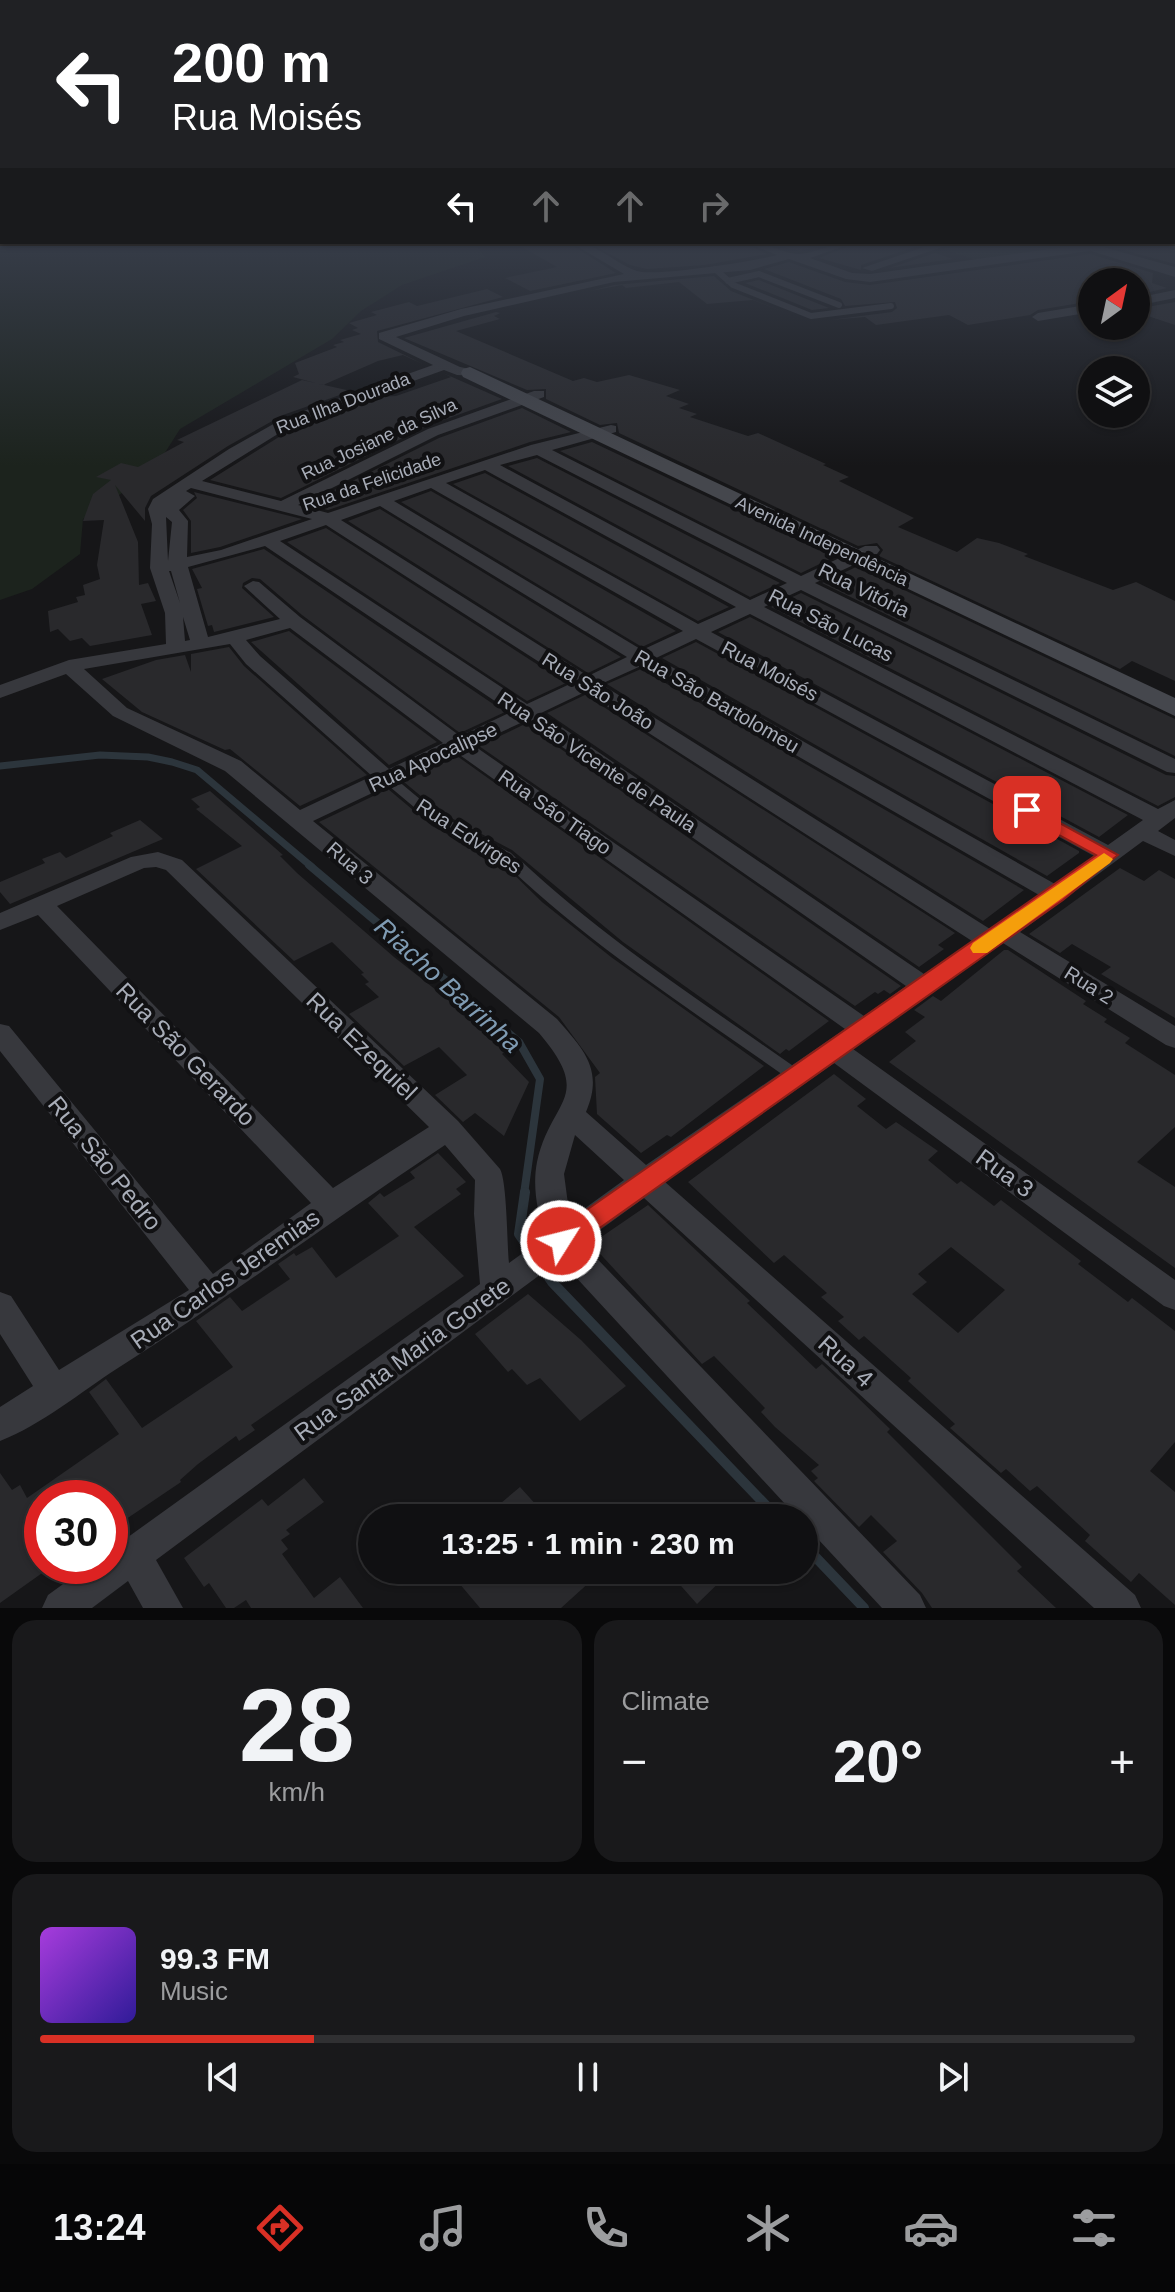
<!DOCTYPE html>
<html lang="en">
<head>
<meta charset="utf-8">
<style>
  body { margin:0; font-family:Helvetica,sans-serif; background:#19191b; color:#f1f3f6; height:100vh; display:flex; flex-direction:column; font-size:30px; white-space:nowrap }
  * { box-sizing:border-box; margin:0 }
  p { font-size:26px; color:#9c9d9f }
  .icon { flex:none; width:44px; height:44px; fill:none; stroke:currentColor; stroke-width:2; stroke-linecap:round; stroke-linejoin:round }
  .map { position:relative; height:1608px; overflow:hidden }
  .side { display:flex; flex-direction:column; gap:12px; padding:12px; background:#09090a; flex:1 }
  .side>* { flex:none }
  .hud { position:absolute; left:0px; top:0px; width:1176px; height:244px; box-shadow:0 2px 6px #0004,0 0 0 2px #303032; background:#202124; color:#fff; overflow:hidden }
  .needle { width:52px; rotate:33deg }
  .tools { position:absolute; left:1078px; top:268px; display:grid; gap:16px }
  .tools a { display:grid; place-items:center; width:72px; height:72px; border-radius:50%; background:#101012; box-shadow:0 2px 6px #0004,0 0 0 2px #303032; font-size:40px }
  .speed { position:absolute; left:24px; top:1480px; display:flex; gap:16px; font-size:40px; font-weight:700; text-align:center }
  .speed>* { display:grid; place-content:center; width:104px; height:104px; border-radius:50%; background:#101012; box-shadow:0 2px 6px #0004,0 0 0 2px #303032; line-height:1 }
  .speed .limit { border:12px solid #d22; background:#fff; color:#111 }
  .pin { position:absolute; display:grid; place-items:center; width:68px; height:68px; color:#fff; margin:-34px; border-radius:16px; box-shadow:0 4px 12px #0006 }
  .me { position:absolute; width:88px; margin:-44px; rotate:54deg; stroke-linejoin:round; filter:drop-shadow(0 0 6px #0008) }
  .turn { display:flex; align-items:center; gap:28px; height:168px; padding:0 40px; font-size:36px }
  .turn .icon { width:104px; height:104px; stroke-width:2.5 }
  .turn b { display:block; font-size:56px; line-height:68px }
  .lanes { display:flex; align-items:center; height:76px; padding:0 40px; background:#0003; justify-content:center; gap:40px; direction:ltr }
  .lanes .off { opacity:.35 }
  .big { font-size:60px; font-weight:700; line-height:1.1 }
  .side .tile { flex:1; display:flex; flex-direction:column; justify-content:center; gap:12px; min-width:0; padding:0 28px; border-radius:24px; background:#19191b }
  .side .dial { align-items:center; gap:0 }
  .dial b { font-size:104px; line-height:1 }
  .song { display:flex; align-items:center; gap:24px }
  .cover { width:96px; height:96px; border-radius:12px; background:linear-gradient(135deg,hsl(280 70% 55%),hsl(250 70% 35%)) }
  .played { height:8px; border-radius:4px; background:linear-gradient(90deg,#d93025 25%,#303032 25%) }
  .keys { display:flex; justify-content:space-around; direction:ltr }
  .heat { display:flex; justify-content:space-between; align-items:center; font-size:44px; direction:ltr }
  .side .tiles { flex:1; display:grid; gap:12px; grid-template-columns:1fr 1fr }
  .tile:last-child { grid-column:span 2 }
  .trip { position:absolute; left:358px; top:1504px; width:460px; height:80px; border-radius:40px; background:#101012; box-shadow:0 2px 6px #0004,0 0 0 2px #303032; font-weight:700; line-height:80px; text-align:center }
  .menu { display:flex; height:128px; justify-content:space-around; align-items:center; background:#060607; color:#9c9d9f }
  .menu .icon { width:56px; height:56px }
  .menu .active { color:#d93025 }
  .menu b { font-size:36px; color:#f1f3f6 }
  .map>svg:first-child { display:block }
  .green { fill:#1c231d }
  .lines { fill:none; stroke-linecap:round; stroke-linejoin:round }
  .stream-far2 { stroke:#2c353c; stroke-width:7 }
  .stream-far1 { stroke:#2c353c; stroke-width:8 }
  .stream { stroke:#2c353c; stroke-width:10 }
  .building { fill:#29292c; fill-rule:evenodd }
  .service-far2 { stroke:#37383d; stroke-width:6 }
  .service-far1 { stroke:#37383d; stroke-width:10 }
  .service { stroke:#37383d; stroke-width:13 }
  .minor { fill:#37383d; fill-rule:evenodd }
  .tertiary { fill:#37383d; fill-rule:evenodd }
  .secondary { fill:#45474d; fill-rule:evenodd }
  .route { fill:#d93025; stroke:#8d1f18; stroke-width:2 }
  .slow { fill:#f59e0b }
  .labels { text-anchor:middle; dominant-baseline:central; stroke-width:8; stroke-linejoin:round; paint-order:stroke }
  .far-street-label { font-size:18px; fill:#a8adb8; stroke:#111113 }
  .street-label { font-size:20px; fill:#a8adb8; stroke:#111113 }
  .near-street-label { font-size:24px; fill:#a8adb8; stroke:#111113 }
  .near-water-label { font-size:26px; font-style:italic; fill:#7f9bb3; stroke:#111113 }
</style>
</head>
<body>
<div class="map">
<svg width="1175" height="1608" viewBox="0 0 1175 1608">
  <rect width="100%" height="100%" fill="#161618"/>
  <path class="green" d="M0 241 473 242 485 257 402 285 361 311 332 339 180 429 152 473 83 519 80 554 32 589 0 600Z
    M965 242H1055L1073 247 975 260 943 249Z"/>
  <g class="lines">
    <path class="stream-far2" d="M0 766 100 755 148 757 172 762 197 770 312 867"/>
    <path class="stream-far1" d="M309 865 519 1042 540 1079 524 1194"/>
    <path class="stream" d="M525 1192 519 1234 534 1256
      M541 1266 552 1282 778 1518
      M804 1545 864 1608"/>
  </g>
  <path class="building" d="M513 242H567L616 273 530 291 505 278 557 267Z
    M587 242H742L767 254 705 265 647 269 630 265Z
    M764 242H835L800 251Z
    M859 242H908L918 246 861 265V270L819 258Z
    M1156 242H1175V264L1116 248Z
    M935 253 953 259 889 268Z
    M1090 254 1153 273 1152 283 1167 288 1136 295V282H1092V301L1038 310 1030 315 968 325 949 315 876 325 865 317 830 320 892 312 897 308 895 302 845 306 841 299 764 269 789 262 845 282 870 285Z
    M714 276 731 291 794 316 753 300 707 304 679 282 626 288 622 285 590 291 614 285Z
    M759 280 829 308 812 310 745 283Z
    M487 289 503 297 377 331 378 342 425 365 403 355 378 361 323 385 293 377 299 374 295 363 337 347 333 345 344 342 340 340 361 334 352 330 358 328 349 323 377 315 371 312 409 302 417 306Z
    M1175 302V325L1136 312V309Z
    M496 312 500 313 494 316 500 319 456 331 573 381 584 378 597 382 629 375 680 390 666 396 689 404 679 408 697 414 690 417 748 436 758 433 826 464 823 465 849 477 839 481 914 518 898 527 957 552 977 538 999 543 1028 554 1024 556 1113 590 1136 582 1175 601V681L1132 661 1120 669 879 556 883 550 877 543 858 546 619 433 617 423 600 425 546 399V389L527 390 404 338Z
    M443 373 502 399 427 426 281 498 210 480 295 427 378 397 396 396 451 377Z
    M302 380 351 391 283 415 228 446 151 496 145 508V521L115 485 138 542 139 585 148 583 156 601 141 604 152 635 90 646 82 638 70 641 58 629 50 632 48 611 78 602 76 597 85 595 83 585 100 579 97 565 104 520 83 521 93 494 111 480 96 477 121 463 138 467 184 442 177 440Z
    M522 408 571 432 530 442 328 510 306 504 439 438Z
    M592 442 834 557 801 573 560 451Z
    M537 458 780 583 750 597 508 466Z
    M485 473 729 607 698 621 453 484Z
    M431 491 676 631 642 647 401 502Z
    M194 492 302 519 220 547 191 553V521L183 510 197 498Z
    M380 509 621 657 588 673 348 521Z
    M326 528 566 683 527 701 287 542Z
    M264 549 505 712 460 733 302 615 260 579 252 578 243 583 242 588 274 617 214 632 212 625 208 626 197 589 202 588 192 569Z
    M856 567 1175 719V756L822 583Z
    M801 593 1166 775 1175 776V797L1158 806 771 607Z
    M750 617 1128 815 1099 837 718 632Z
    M289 631 437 742 389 765 251 642Z
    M696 642 1079 851V853L1047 876 662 658Z
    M229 647 244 666 367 775 300 806 230 749 225 750 142 712 102 679 156 660 185 655 191 672V654Z
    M641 669 1024 890 983 921 607 684Z
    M585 695 955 933 938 945 944 949 919 967 547 713Z
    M525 724 901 986 890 994 884 990 878 994 875 992 855 1006 479 746Z
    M457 756 829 1021 789 1051 786 1049 780 1054 623 942 512 850 440 812 404 782Z
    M388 789 432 826 503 864 542 902 611 957 764 1066 671 1137 667 1135 641 1153 597 1114 595 1077 600 1073 559 1017 319 822Z
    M210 791 283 855 280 856 297 873 394 957 478 1023 506 1051 502 1054 529 1082 504 1136 475 1113 463 1122 435 1095 467 1075 439 1047 404 1066 349 1014 379 997 365 984 369 982 361 974 364 973 332 942 294 961 196 869 242 846 196 809 200 807 191 799Z
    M140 820 163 839 10 904 0 892V882L45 863 42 859 60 852 66 858 113 836 110 833Z
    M1120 868 1144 881 1159 870 1175 879V1018L1101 974 1111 967 1072 944 1060 953 1029 934Z
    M1004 950H1008L1086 1001 1083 1004 1107 1019 1104 1022 1130 1038 1125 1043 1175 1075V1127L1137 1162 1175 1187V1268L889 1062 916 1041 905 1032 925 1017 914 1010 933 996 941 1001Z
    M834 1074 866 1099 857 1106 886 1129 896 1122 938 1151 928 1160 957 1184 961 1181 994 1206 1001 1200 1081 1261 1078 1264 1128 1302 1132 1298 1175 1331V1442L1150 1471 1175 1492V1605L1139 1573 1131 1582 1085 1541 1090 1535 1037 1486 1030 1491 1006 1469 1001 1473 950 1428 955 1424 908 1381 911 1378 864 1336 859 1340 838 1321 844 1317 821 1297 827 1293 784 1255 774 1263 688 1182ZM951 1247 1005 1290 958 1333 912 1294 927 1282 918 1274Z
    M438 1153 466 1182 456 1189 461 1194 414 1227 464 1276 251 1425 255 1430 239 1441 236 1436 198 1464 180 1480 181 1482 110 1530V1498H42V1566H52L0 1603V1473L12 1490 20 1485 27 1498 119 1434 89 1392 106 1379 142 1428 233 1367 196 1321 230 1297 242 1311 290 1279 278 1264 294 1253 296 1256 312 1247 336 1278 399 1236 368 1203 380 1193 384 1197 415 1178 410 1172Z
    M648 1205 750 1301 747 1303 816 1369 822 1364 855 1395 890 1429 887 1432 1022 1567 1017 1571 1056 1608H932L922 1593 883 1552 897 1541 871 1515 859 1527 814 1481 818 1478 811 1471 819 1465 775 1427 761 1412 765 1408 714 1356 702 1364 591 1244Z
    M528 1294 581 1340 626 1386 580 1421 540 1378 527 1385 512 1369 508 1372 475 1334Z
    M304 1478 324 1502 286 1530 290 1534 281 1540 288 1549 282 1554 314 1598 340 1577 363 1608H251L246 1600 234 1608H226L209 1583 204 1587 184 1558 262 1499 268 1506Z
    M520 1487 548 1518H483Z
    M448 1570H603L561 1608H480Z
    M667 1570H732L697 1604Z"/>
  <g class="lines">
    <path class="service-far2" d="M715 269 733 285 811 316 891 306
      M728 281 759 274 839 305"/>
    <path class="service-far1" d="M387 778 436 819 508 857 518 867"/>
    <path class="service" d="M516 865C601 945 701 1009 796 1076"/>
    <path class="minor" d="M570 242C597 242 613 263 637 271 654 277 756 261 777 255L745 242C765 242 787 255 800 254 819 252 836 242 856 242L810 258 852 273 870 274 1100 242 1089 251 870 282 846 279 789 259 750 270 614 282 464 316 396 337 460 367 475 370V376L457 375 444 370 294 424 202 481 281 501 428 429 534 391H544V397L438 435 298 505 328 513 531 445 611 425 616 426V432L552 450 801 576 865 546H877L880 550 877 554 815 583 1175 759V773L1167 772 801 590 764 607 1158 809 1175 800V818L1158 831 1175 840V856L1143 841 1020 932 1175 1026V1048L1166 1045 1003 943 853 1049 1175 1280V1310L1164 1306 834 1063 665 1182 1135 1595 1141 1608H1094L644 1198 582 1243 920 1595 926 1608H882L804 1524V1518H798L560 1260 156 1560 183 1608H143L128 1581 92 1608H42L48 1595 88 1566H110V1550L480 1284 474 1214 475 1180 445 1145C335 1218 230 1297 118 1368 81 1392 41 1425 0 1441V1407L33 1386 0 1334V1292L11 1296 59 1370 189 1290 0 1051V1024L9 1026 213 1274 311 1203 38 915 0 930V913L131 857 158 852 182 860 458 1121 500 1169C507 1181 507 1244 509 1263L545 1237C538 1213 532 1188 537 1162 551 1098 595 1099 539 1033L225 771 113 716 66 674 0 698V685L69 660 166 644 165 613 150 568 152 524 148 509 153 499 229 449 284 418 433 365 379 339V333L461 309 624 274ZM537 455 787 583 750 600 500 465ZM485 470 736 607 698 624 446 483ZM191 488 312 519 221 550 187 557 188 521 179 510 195 496 186 491ZM431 488 683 631 642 650 394 501ZM380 506 627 657 588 676 341 520ZM166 517 172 522 168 561ZM326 525 572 683 527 704 280 541ZM265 546 511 712 460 736 300 617 259 582 253 581 244 586 280 619 208 637 188 567ZM169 571H171L180 603ZM750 614 1143 820 1108 845 711 632ZM183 617 190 640 185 641ZM290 628 443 743 389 769 260 656 246 640ZM696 639 1094 856 1055 884 656 658ZM230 644 246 664 372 776 300 810 241 761 127 708 84 669ZM641 666 1039 895 990 929 601 684ZM585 692 972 941 924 974 541 713ZM525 721 906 986 864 1016 473 745ZM457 753 845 1029 646 1165 586 1112C604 1070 584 1050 557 1019L313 821ZM156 867 166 870 429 1127 333 1188 57 906 144 868ZM575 1135 624 1180 570 1219 564 1174Z
      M939 242H957L872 271 862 268Z
      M1175 290V298L1136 306V298Z
      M1092 304V312L1038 321 1032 317 1038 313Z"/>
    <path class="tertiary" d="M1062 242H1085L1175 267V277Z"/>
    <path class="secondary" d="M470 367 1175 698V716L463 377 461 373 463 369Z"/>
  </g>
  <linearGradient id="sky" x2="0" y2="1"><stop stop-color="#0c0c0d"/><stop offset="0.52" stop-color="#363c48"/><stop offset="1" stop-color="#363c48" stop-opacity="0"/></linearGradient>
  <rect width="1175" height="466" fill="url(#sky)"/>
  <path class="route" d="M1027 805 1118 855 1063 900 570 1249 561 1252 552 1249 549 1241 552 1234 1096 855 1020 814 1018 810 1020 806Z"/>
  <path class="slow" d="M1104 853 1113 859 1110 863 987 953H973L970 948 973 943Z"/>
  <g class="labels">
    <g class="far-street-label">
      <text transform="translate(343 403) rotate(-21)">Rua Ilha Dourada</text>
      <text transform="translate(379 439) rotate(-25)">Rua Josiane da Silva</text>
      <text transform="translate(372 482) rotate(-19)">Rua da Felicidade</text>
      <text transform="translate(822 541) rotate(25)">Avenida Independência</text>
    </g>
    <g class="street-label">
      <text transform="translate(864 590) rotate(26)">Rua Vitória</text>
      <text transform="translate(831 625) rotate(27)">Rua São Lucas</text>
      <text transform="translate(770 671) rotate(28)">Rua Moisés</text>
      <text transform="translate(598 691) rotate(32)">Rua São João</text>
      <text transform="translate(717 701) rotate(30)">Rua São Bartolomeu</text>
      <text transform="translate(433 757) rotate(-25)">Rua Apocalipse</text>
      <text transform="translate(597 762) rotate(34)">Rua São Vicente de Paula</text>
      <text transform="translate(555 812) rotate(35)">Rua São Tiago</text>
      <text transform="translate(469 836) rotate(33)">Rua Edvirges</text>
      <text transform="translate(350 863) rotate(41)">Rua 3</text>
      <text transform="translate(1089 985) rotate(32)">Rua 2</text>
    </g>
    <g class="near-street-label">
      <text transform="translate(362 1046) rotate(44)">Rua Ezequiel</text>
      <text transform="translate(186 1054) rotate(46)">Rua São Gerardo</text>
      <text transform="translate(105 1163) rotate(51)">Rua São Pedro</text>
      <text transform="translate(1005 1173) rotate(36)">Rua 3</text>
      <text transform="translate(225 1279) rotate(-35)">Rua Carlos Jeremias</text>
      <text transform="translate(402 1359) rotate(-36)">Rua Santa Maria Gorete</text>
      <text transform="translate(846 1361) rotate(42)">Rua 4</text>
    </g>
    <g class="near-water-label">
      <text transform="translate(448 985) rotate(42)">Riacho Barrinha</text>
    </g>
  </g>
</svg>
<div class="tools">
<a><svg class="needle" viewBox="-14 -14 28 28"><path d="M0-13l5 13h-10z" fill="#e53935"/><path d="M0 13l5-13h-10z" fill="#9c9d9f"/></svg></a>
<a><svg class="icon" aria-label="layers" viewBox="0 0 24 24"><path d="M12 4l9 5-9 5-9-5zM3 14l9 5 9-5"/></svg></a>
</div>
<div class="speed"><div class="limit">30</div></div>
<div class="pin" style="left:1027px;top:810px;background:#d93025"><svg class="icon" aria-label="arrive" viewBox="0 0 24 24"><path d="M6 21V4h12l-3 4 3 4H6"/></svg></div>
<svg class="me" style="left:561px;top:1241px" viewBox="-20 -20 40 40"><circle r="17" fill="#d93025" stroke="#fff" stroke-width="3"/><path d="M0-11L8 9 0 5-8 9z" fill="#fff"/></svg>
<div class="trip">13:25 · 1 min · 230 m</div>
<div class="hud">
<div class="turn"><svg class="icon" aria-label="left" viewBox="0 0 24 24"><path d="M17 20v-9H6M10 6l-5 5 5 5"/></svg><div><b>200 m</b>Rua Moisés</div></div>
<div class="lanes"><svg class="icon" aria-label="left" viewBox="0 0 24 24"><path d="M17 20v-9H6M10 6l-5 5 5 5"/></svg><svg class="icon off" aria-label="ahead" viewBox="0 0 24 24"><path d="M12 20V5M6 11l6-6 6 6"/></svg><svg class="icon off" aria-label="ahead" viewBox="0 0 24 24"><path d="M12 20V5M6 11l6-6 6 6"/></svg><svg class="icon off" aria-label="right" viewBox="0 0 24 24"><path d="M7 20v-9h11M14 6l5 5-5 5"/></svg></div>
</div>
</div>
<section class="side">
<div class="tiles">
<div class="tile dial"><b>28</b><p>km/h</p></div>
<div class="tile"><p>Climate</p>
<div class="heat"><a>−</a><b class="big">20°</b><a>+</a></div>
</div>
<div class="tile">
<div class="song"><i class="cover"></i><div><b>99.3 FM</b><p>Music</p></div></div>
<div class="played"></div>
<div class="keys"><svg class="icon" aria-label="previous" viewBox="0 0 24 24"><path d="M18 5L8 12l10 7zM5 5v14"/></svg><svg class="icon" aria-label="pause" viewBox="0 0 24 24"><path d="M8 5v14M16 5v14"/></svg><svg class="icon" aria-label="next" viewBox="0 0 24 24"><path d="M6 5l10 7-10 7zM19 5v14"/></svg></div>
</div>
</div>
</section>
<nav class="menu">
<b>13:24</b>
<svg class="icon active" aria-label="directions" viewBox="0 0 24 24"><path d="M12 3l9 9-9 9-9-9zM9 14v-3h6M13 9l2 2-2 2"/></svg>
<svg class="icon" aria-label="music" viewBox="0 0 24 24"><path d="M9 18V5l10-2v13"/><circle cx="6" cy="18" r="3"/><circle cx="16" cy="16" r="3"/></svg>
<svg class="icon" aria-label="phone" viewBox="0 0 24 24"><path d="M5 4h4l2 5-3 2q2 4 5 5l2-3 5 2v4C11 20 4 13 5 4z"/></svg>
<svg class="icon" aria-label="climate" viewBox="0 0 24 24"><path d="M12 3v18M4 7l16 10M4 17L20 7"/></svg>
<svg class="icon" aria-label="car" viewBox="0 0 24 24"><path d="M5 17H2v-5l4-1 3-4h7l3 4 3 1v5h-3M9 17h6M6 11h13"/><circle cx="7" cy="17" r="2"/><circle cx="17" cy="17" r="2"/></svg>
<svg class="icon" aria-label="filters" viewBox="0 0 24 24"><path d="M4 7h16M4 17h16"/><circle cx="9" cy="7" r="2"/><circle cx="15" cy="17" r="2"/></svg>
</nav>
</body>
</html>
